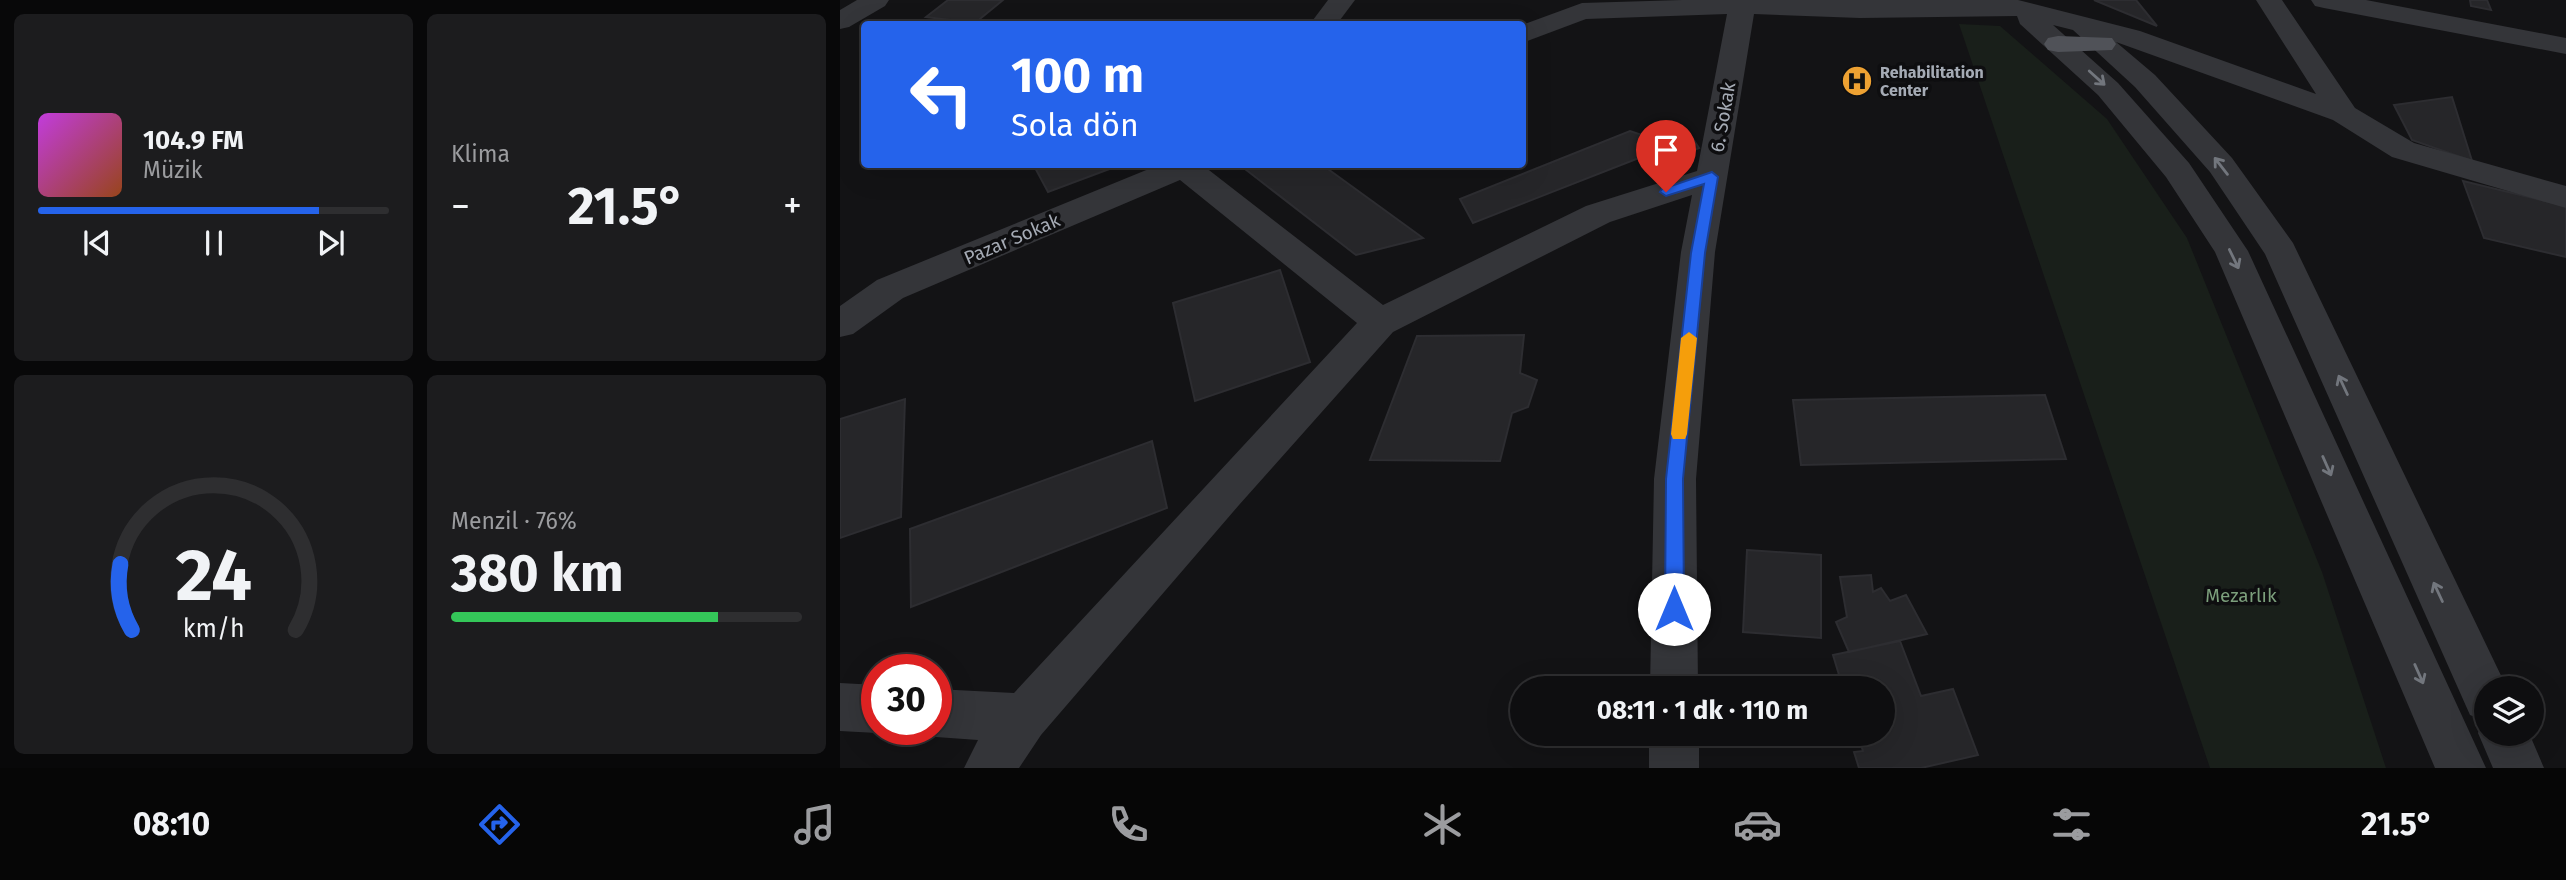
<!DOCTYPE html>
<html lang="tr">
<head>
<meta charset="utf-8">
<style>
  body { margin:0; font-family:"Fira Sans",sans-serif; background:#1c1c1e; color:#f1f3f6; height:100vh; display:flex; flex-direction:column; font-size:26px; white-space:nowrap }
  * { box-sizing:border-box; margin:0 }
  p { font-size:23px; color:#9b9c9f }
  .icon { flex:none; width:38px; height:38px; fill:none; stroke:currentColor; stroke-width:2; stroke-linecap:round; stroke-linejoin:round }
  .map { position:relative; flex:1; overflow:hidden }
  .sheet { display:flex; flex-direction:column; gap:14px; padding:14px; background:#080809; width:840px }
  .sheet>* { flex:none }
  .guide { position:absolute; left:21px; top:21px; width:665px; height:147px; border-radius:7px; box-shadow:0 7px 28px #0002,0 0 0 2px #2e2e30; background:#2563eb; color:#fff; overflow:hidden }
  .tools { position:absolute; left:1634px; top:676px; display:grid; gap:14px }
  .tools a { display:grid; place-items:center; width:70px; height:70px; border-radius:50%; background:#0e0e10; box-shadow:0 7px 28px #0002,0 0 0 2px #2e2e30; font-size:35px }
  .speed { position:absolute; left:21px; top:654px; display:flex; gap:14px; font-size:35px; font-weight:700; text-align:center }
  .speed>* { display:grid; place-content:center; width:91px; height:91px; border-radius:50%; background:#0e0e10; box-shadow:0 7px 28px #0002,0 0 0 2px #2e2e30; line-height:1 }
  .speed .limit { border:10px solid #d22; background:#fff; color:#111 }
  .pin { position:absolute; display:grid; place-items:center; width:60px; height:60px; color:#fff; margin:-72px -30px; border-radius:50% 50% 50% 0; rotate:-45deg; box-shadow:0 0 7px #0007 }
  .pin .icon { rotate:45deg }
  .me { position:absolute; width:77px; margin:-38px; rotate:0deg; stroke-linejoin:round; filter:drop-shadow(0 0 5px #0008) }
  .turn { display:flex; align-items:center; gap:24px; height:147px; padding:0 35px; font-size:32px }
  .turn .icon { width:91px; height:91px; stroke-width:2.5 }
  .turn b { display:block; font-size:49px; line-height:60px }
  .big { font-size:52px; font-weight:700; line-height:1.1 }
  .sheet .tile { flex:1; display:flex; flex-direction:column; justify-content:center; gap:10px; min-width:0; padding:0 24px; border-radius:10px; background:#1c1c1e }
  .sheet .dial { align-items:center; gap:0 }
  .dial svg { height:182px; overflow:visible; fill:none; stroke:#2e2e30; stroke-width:7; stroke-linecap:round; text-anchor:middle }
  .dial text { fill:#f1f3f6; stroke:none }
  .song { display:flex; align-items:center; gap:21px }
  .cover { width:84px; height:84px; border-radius:10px; background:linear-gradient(135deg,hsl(290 70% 55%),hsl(20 70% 35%)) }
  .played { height:7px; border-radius:4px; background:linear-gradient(90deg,#2563eb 80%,#2e2e30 80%) }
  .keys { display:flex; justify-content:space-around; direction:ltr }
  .heat { display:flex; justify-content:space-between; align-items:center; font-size:38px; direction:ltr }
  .charge { height:10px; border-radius:5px; background:linear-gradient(90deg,#34c759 76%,#2e2e30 0) }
  .sheet .tiles { flex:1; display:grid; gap:14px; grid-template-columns:repeat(2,1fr) }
  .trip { position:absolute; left:670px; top:676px; width:385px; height:70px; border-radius:35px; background:#0e0e10; box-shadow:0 7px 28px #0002,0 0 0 2px #2e2e30; font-weight:700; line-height:70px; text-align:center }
  .tabs { display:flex; height:112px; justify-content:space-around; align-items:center; background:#060606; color:#9b9c9f }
  .tabs .icon { width:49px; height:49px }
  .tabs .selected { color:#2563eb }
  .tabs b { font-size:32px; color:#f1f3f6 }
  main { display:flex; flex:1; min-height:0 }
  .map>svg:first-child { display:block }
  .green { fill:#191f1a }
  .building { fill:#262629; stroke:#2d2d31; stroke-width:2 }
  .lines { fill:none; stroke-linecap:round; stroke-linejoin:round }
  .minor { fill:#343539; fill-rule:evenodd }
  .major { fill:#505258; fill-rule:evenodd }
  .oneway { stroke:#72767d }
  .route { fill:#2563eb; stroke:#184099; stroke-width:2 }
  .slow { fill:#f59e0b }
  .labels { text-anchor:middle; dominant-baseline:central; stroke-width:7; stroke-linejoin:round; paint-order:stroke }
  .far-poi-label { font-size:16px; font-weight:bold; fill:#a5abb5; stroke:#0e0e10; text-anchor:start }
  .street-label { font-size:19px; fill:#a5abb5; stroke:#0e0e10 }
  .park-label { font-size:19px; fill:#7c9f7c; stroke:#0e0e10 }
</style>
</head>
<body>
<main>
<section class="sheet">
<div class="tiles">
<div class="tile">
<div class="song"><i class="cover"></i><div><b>104.9 FM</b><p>Müzik</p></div></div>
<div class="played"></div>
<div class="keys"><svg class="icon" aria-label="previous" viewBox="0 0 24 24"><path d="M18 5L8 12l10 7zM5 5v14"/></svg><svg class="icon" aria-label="pause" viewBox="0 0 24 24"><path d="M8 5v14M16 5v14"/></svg><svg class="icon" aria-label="next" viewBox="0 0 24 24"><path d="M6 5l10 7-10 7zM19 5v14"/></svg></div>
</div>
<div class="tile"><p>Klima</p>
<div class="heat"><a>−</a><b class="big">21.5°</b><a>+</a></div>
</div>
<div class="tile dial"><svg viewBox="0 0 100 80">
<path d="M14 69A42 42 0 1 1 86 69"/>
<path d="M14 69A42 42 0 0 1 9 40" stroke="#2563eb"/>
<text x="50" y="56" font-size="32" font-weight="700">24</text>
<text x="50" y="72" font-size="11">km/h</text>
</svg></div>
<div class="tile"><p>Menzil · 76%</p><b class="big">380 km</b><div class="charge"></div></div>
</div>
</section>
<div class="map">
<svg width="1726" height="768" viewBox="0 0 1726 768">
  <rect width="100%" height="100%" fill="#131315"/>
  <path class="green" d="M1119 24 1160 26 1267 119 1347 238 1482 572 1546 768H1370Z"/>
  <path class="building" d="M108 0H163L135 23 86 17Z
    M1254 0H1296L1317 26Z
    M1630 0H1647L1651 10 1631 6Z
    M1612 97 1632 161 1572 140 1554 105Z
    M824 129 834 140 849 133 859 148 844 154 822 174 804 156 633 223 620 199 790 131 808 137Z
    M193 164H279L280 165 208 192Z
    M416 164H481L583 238 516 255 405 169Z
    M1623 181 1726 206V257L1644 238Z
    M440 270 470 362 355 401 333 303Z
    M684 335 680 373 697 380 688 407 672 413 660 461 530 460 577 336Z
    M1205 395 1226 459 961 465 953 400Z
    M65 399 61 517 0 538V419Z
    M312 441 327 508 71 607 70 529Z
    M907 550 981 555V638L903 632Z
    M1031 575 1033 592 1041 588 1050 601 1066 595 1087 634 1009 652 996 622 1007 617 1000 577Z
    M1060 641 1081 696 1113 689 1138 755 1081 768H1019L1014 752 1023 751 1017 733H1043V688H1003L993 655Z"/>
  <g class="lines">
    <path class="minor" d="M17 0H49L45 6 9 27 0 29V10Z
      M488 0H515L497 24H470Z
      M842 0H1178L1300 31 1476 94 1416 0H1442L1515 108 1574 143 1726 186V208L1552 157 1493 120 1276 42 1315 75 1392 158 1453 243 1667 688H1647V733H1689L1704 768H1653L1638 733 1643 720 1630 715 1425 254 1370 172 1295 87 1233 30 1213 25 1278 83 1349 163 1408 251 1646 768H1595L1375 252 1326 177 1258 95 1180 24 1177 16 1020 18 914 14 875 252 856 479 858 688H810L814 479 841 252 852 195 770 222 553 332 399 505 201 735 179 768H124L138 740 96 737 79 730H96V689L174 693 517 323 340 180 63 298 13 334 0 337V306L37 280 321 164H366L365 167 543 305 746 206 857 171 887 14 746 19 682 43V25L742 3Z
      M1471 0H1526L1726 38V54L1484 8 1475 6Z
      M0 683 37 685V730H46L37 733 0 731Z
      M809 733H859V768H809Z"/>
    <path class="major" d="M1218 36 1272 38 1276 44 1272 50 1218 52 1208 50 1204 44 1208 38Z"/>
  </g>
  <defs><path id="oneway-shaft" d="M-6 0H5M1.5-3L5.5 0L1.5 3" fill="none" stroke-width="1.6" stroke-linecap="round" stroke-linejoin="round" transform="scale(1.75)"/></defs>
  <g class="oneway">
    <use href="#oneway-shaft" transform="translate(1257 78) rotate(42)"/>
    <use href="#oneway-shaft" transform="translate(1381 166) rotate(-128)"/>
    <use href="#oneway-shaft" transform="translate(1394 259) rotate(64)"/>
    <use href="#oneway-shaft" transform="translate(1503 385) rotate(-115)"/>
    <use href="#oneway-shaft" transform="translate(1487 466) rotate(66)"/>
    <use href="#oneway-shaft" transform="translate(1598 592) rotate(-115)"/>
    <use href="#oneway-shaft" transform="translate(1579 674) rotate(66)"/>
  </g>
  <path class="route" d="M872 172 878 177 865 253 843 479 844 609 841 616 834 618 828 616 825 609 826 479 851 253 864 184 826 196 820 192 822 189Z"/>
  <path class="slow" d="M849 332 857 338 847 434 845 439H833L831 434 841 338Z"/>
  <defs>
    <g id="hospital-disc" transform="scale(1.575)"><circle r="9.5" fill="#eda132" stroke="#0e0e10"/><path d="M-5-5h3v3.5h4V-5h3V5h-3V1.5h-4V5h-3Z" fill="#111"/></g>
  </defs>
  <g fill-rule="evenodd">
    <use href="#hospital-disc" x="1017" y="81"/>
  </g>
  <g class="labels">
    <g class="far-poi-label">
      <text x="1040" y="72">Rehabilitation<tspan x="1040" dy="18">Center</tspan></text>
    </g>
    <g class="street-label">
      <text transform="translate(883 117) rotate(-80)">6. Sokak</text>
      <text transform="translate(172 239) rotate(-23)">Pazar Sokak</text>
    </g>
    <g class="park-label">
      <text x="1401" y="595">Mezarlık</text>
    </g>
  </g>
</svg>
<div class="tools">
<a><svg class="icon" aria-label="layers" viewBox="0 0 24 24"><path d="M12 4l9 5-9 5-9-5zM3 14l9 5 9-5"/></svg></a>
</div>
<div class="speed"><div class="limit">30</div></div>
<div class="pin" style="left:826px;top:192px;background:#d93025"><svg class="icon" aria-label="arrive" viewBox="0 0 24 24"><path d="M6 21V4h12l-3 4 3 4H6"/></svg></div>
<svg class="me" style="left:834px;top:609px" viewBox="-20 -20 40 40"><circle r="19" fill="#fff"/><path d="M0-13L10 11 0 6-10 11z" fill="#2563eb"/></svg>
<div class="trip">08:11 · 1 dk · 110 m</div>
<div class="guide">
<div class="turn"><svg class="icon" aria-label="left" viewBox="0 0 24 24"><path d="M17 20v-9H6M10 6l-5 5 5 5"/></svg><div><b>100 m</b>Sola dön</div></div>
</div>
</div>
</main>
<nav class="tabs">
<b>08:10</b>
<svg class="icon selected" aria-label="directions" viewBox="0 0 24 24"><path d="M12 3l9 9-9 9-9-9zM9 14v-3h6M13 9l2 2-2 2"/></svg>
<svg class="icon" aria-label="music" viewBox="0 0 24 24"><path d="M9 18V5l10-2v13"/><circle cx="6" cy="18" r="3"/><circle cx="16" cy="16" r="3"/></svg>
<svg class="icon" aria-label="phone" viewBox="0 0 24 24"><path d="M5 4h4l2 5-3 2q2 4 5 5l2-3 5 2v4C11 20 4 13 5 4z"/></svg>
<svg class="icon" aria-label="climate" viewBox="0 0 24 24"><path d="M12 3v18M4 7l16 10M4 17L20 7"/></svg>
<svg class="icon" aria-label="car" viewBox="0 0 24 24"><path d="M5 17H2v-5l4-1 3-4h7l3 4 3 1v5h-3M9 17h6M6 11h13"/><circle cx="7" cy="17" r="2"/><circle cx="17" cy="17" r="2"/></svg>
<svg class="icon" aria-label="filters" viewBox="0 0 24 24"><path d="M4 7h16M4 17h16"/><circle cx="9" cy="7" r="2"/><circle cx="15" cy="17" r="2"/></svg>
<b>21.5°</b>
</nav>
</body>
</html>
